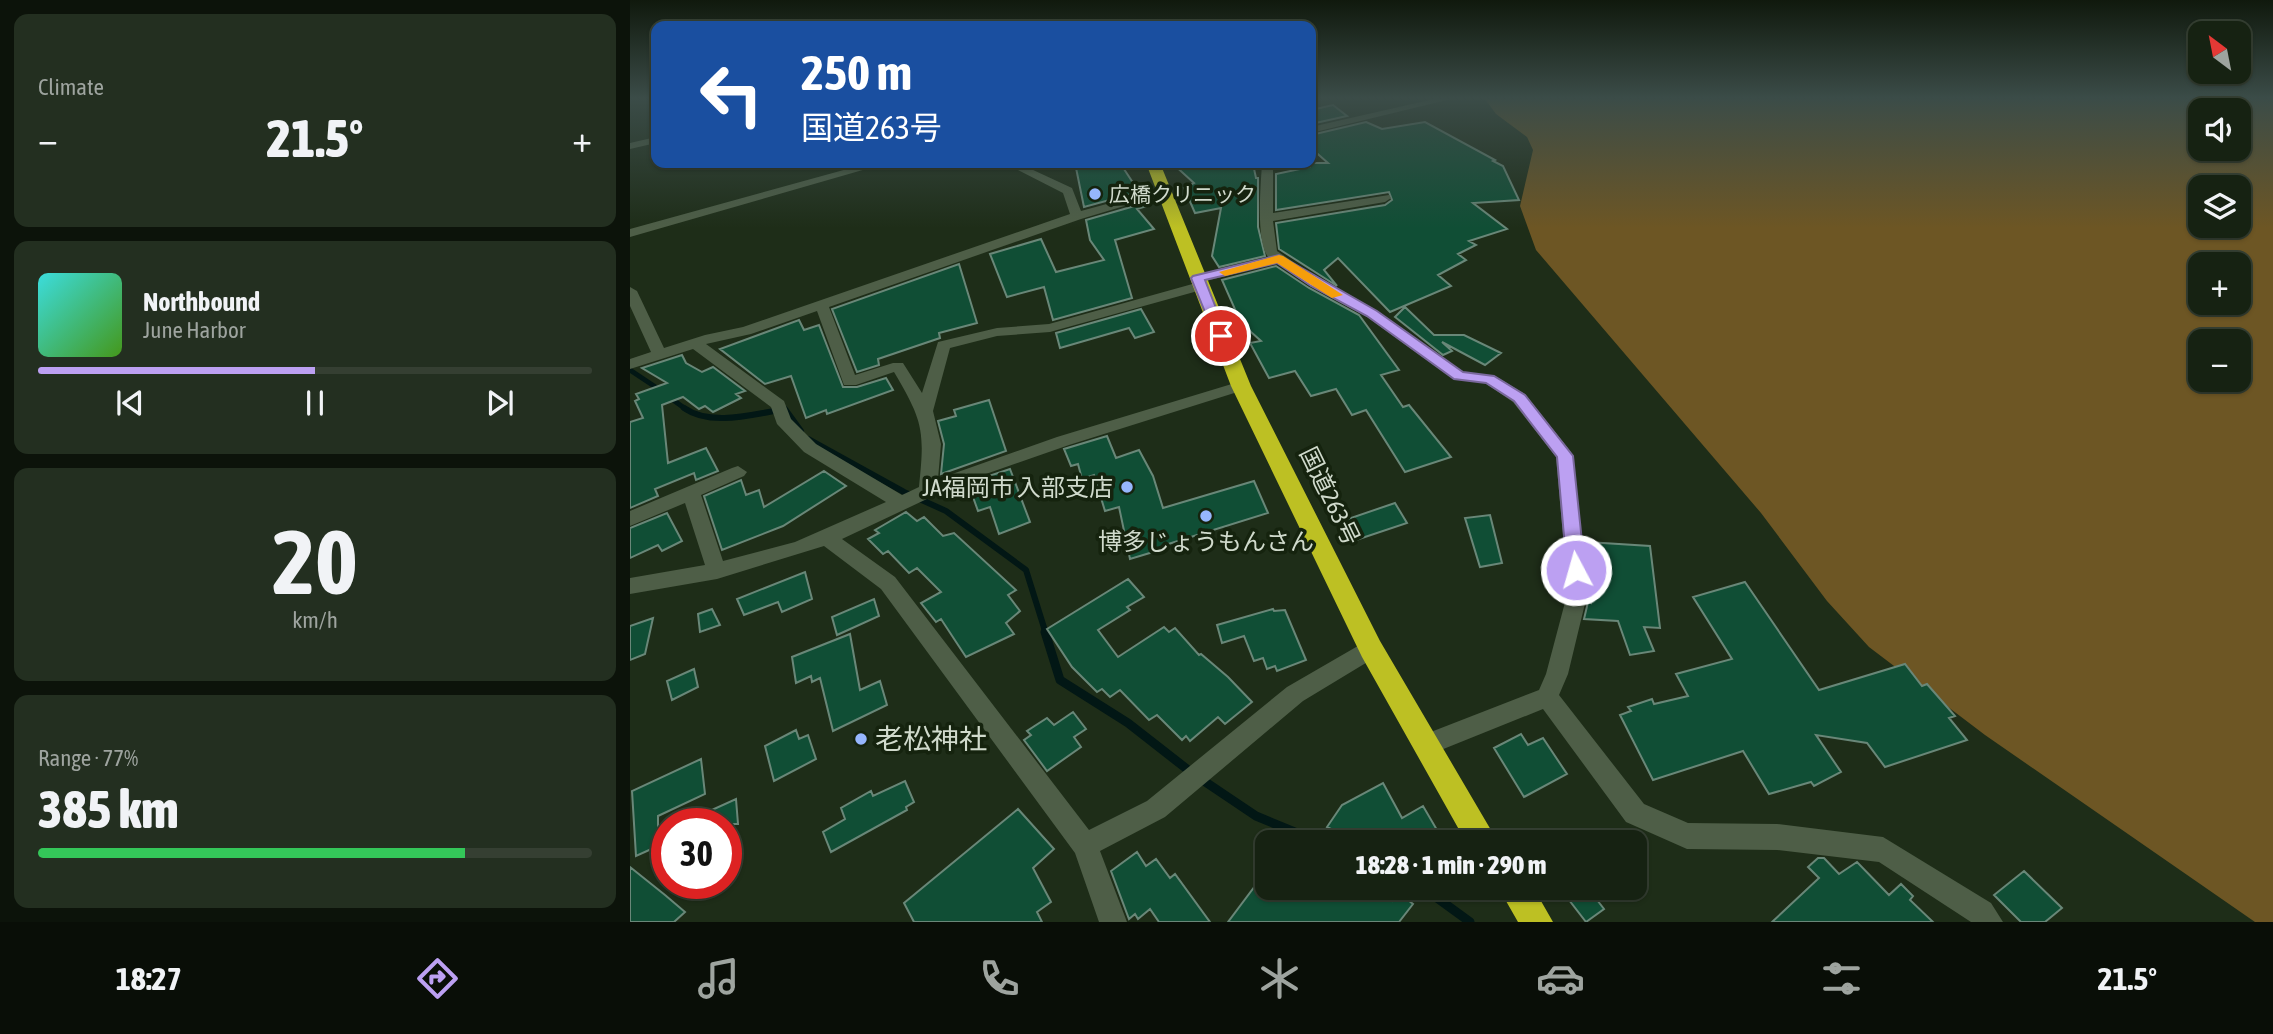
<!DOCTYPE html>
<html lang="en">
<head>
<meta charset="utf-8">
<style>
  body { margin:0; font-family:"Asap Condensed","Noto Sans JP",sans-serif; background:#232f20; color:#f1f3f6; height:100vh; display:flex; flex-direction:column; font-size:26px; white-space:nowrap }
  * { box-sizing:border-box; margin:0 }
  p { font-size:23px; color:#9ea49f }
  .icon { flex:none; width:38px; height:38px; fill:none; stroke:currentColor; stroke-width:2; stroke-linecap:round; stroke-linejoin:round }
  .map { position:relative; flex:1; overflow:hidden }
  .drawer { display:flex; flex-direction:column; gap:14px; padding:14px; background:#0c130a; width:630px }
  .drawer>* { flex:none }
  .guide { position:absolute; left:21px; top:21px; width:665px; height:147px; border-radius:14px; box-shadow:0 2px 5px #0004,0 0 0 2px #353f32; background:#1a4fa0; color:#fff; overflow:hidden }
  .needle { width:46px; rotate:328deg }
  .buttons { position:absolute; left:1558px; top:21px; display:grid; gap:14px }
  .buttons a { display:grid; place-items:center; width:63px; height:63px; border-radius:14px; background:#162212; box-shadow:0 2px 5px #0004,0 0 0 2px #353f32; font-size:35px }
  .speed { position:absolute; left:21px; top:808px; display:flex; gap:14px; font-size:35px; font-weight:700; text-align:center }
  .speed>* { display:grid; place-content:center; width:91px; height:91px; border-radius:50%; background:#162212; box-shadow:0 2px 5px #0004,0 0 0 2px #353f32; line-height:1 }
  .speed .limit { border:10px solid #d22; background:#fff; color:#111 }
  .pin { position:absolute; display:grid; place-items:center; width:60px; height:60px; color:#fff; margin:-30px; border:4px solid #fff; border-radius:50%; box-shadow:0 2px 7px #0007 }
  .me { position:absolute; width:77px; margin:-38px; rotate:354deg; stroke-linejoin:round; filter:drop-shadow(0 0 5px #0008) }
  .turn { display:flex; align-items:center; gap:24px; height:147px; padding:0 35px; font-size:32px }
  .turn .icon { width:91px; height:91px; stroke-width:2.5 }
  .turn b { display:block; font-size:49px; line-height:60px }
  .big { font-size:52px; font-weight:800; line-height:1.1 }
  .drawer .tile { flex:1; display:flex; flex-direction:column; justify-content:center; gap:10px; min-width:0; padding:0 24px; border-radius:14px; background:#232f20 }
  .drawer .dial { align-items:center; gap:0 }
  .dial b { font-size:91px; line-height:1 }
  .song { display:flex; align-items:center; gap:21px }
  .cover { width:84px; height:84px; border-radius:10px; background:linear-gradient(135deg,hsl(180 70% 55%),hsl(100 70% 35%)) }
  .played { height:7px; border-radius:4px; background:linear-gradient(90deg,#bca0f2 50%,#353f32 50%) }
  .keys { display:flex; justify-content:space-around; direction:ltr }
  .heat { display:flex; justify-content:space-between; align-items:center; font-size:38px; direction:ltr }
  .charge { height:10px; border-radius:5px; background:linear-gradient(90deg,#34c759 77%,#353f32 0) }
  .trip { position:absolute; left:625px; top:830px; width:392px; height:70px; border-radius:14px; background:#162212; box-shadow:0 2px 5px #0004,0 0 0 2px #353f32; font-weight:800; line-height:70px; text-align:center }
  .tabs { display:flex; height:112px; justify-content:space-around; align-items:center; background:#090e07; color:#9ea49f }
  .tabs .icon { width:49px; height:49px }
  .tabs .active { color:#bca0f2 }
  .tabs b { font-size:32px; color:#f1f3f6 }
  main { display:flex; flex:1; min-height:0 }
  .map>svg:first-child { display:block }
  .forest { fill:#6d5624; fill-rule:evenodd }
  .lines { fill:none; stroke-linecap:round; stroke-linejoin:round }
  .stream-far2 { stroke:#021715; stroke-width:5 }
  .stream-far1 { stroke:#021715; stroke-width:6 }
  .stream { stroke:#021715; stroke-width:9 }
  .building { fill:#104e35; stroke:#698778; stroke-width:2 }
  .minor { fill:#4e5e47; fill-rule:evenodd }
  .highway { fill:#bdc023; fill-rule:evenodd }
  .route { fill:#bca0f2; stroke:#7a689d; stroke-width:2 }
  .slow { fill:#f59e0b }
  .poi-dot { fill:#96b6fd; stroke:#15230e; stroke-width:2.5 }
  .labels { text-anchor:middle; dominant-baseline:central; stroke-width:7; stroke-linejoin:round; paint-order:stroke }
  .far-poi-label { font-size:21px; fill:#d0dacc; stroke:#15230e; text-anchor:start }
  .poi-label { font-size:24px; fill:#d0dacc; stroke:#15230e; text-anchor:end }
  .street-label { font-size:24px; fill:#d0dacc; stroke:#15230e }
  .near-poi-label { font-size:28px; fill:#d0dacc; stroke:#15230e; text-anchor:start }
</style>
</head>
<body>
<main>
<section class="drawer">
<div class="tile"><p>Climate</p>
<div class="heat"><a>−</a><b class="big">21.5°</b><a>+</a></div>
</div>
<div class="tile">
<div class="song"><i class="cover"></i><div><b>Northbound</b><p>June Harbor</p></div></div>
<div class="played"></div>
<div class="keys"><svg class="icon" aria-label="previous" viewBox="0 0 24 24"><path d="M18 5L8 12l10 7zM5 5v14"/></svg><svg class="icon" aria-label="pause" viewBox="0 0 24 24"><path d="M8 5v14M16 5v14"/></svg><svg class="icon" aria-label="next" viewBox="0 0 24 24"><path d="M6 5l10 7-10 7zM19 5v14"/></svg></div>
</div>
<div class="tile dial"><b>20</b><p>km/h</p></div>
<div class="tile"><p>Range · 77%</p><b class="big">385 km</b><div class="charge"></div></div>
</section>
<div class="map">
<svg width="1643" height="922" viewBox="0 0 1643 922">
  <rect width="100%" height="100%" fill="#1e2d18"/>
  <path class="forest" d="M855 99H1643V922H1625L1355 735 1239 647 1197 601 1131 513 906 250 890 206 903 150 897 137 866 114ZM1570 110H1608V149H1570ZM1570 187H1608V226H1570ZM1570 264H1608V303H1570ZM1570 341H1608V380H1570Z"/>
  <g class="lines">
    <path class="stream-far2" d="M0 370 30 390
      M39 397 57 410
      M151 410H155"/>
    <path class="stream-far1" d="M54 408C81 427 124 414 155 409L171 431
      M178 439 274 492 316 511 396 570 416 634"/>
    <path class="stream" d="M415 632 430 680 498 723 562 773
      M571 779 626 816 689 842
      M792 887 840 922"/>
  </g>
  <path class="building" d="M703 105 717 116 681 124V110Z
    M736 122 752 129 795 122 865 160 863 161 873 166 889 200 843 203 877 229 839 241 846 245 828 254 836 260 808 275 821 286 760 312 708 258 694 270 707 286 649 249 646 223 755 205 762 200 759 192 646 210V174L679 167 676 163H698L681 148V135Z
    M445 163H490L509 192 454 207Z
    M542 163H593L597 166 623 164 626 178H628V227L635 256 589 267 582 256 591 208 565 213 554 188 564 183Z
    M515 203 517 206 507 209 524 229 485 240 502 298 423 320 414 287 377 297 360 254 411 239 426 272 474 260 460 240 456 220Z
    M329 264 347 323 309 333 310 338 248 359 249 365 227 372 202 309Z
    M646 266 679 288 729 315 769 370 751 375 773 407 779 405 821 457 775 472 736 410 722 415 706 389 681 396 665 371 639 378 620 343 631 341 611 323 592 280Z
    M775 307 804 335H834L871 353 855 365 812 342 822 351 813 355 765 317Z
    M511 309 524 332 505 338 499 328 430 348 426 333Z
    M169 320 174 330 189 325 213 387H227L256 378 263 390 197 414 196 410 176 418 161 376 135 384 90 349Z
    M52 355 56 363 72 372 83 367 115 391 106 394 111 398 83 412 75 406 69 409 53 397 32 405 38 463 76 448 88 471 66 480 64 473 25 489 28 496 0 508V422L13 418 5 401 9 399 6 394 37 383 12 368Z
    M359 400 376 451 311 474 314 444 308 421 326 416 324 410Z
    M477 436 486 458 509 450 523 476 533 508 624 481 638 513 532 546 533 549 500 559 489 507 475 511 464 475 452 479 448 464 441 466 434 449Z
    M380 469 400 522 369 534 360 507 348 511 338 483Z
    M194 471 216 486 153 526 92 550 74 496 111 480 116 495 129 490 134 507Z
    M765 503 777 523 726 540 715 520Z
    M276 512 287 521 294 517 313 536 324 533 386 590 378 595 390 611 376 623 384 634 336 657 311 619 306 622 291 603 311 592 287 568 279 573 258 551 253 554 238 539 249 533 245 530Z
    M37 513 52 541 32 551 28 545 0 558V528Z
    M860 515 872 563 850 567 835 518Z
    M957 542 1020 546 1030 628 1014 627 1024 651 1000 655 988 621 954 619 958 602 961 603Z
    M175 572 182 599 152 612 148 602 114 615 107 599Z
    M498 579 514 597 497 607 500 610 468 630 488 657 534 627 539 632 545 628 569 655 571 654 598 677 622 702 595 724 588 717 560 741 556 736 552 740 527 715 519 720 490 690 480 697 472 689 467 692 442 667 417 629Z
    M1115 582 1189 690 1275 664 1292 686 1297 684 1325 716 1319 718 1337 740 1255 767 1237 743 1186 735 1211 772 1184 786 1181 782 1139 794 1113 751 1023 780 990 715 1001 711 998 707 1022 699 1024 704 1058 696 1046 674 1102 659 1063 597Z
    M244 599 249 616 207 635 202 617Z
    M82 609 90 625 70 632 68 614Z
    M643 609 644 611 655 610 676 660 647 671 645 666 637 669 633 658 624 661 614 636 592 643 587 625Z
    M23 618 15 654 0 660V626Z
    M220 634 230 690 250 681 257 705 203 731 190 678 182 682 181 676 166 683 162 657Z
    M64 669 68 687 42 700 37 681Z
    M443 712 456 729 444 737 451 747 417 771 394 740 401 735 397 731 417 718 424 725Z
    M166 730 169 739 178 735 186 759 144 781 135 746Z
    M891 734 898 745 913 738 937 774 894 797 864 748Z
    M71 759 75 794 28 816V846L6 856 2 791Z
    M275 781 284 802 276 807 277 810 201 852 193 832 215 819 211 808 241 791 243 796Z
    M753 783 772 818 793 806 814 842H727L697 827 712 805Z
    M106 799 108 824H51Z
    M388 809 424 849 403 868 421 902 407 912 412 922H284L274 903Z
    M507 852 516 866 526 859 540 878 545 874 580 922H529L520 909 508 919 505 914 499 919 481 871Z
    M1188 858H1194L1209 874 1227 862 1259 895 1271 884 1283 896 1280 900 1303 922H1142L1189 878 1178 867Z
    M0 867 35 895 55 912 44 922H0Z
    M637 870V887H739L762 901 769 893 783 904 769 922H598Z
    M1394 871 1432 908 1415 922H1391L1364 895Z
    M929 887H957L974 909 956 922Z"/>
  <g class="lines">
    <path class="minor" d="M804 99H821L681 133V127Z
      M26 137V143L0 149V143Z
      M239 163H257L0 237V229Z
      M374 163H388L442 188 451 211 535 188 541 192 451 219 199 307 225 375 263 363H273L292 393 308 342 367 328 419 324 566 283 561 279 563 276 639 258C625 244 631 183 632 163H643V213L759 195 761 198 755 202 643 221 647 251 690 280 747 311 833 372 865 376 895 394 941 452 958 591 938 674 929 695 1014 804 1058 823 1147 824 1253 837 1361 903 1373 922H1341L1249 862 1147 850 1057 849 996 822 913 709 796 756 788 753 784 745 788 737 909 690 916 674 938 591 926 457 883 402 855 383 823 379 737 317 680 286 647 263 572 282 577 286 575 289 420 332 367 336 320 348 303 411 311 444 308 479 427 437 605 383H617L619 386 617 389 439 445 333 482 212 539 265 577 459 830 517 801 657 687 733 643 741 640 749 643 752 649 749 655 673 701 535 817 470 851 497 922H469L445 853 251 589 194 546 87 579 0 594V578L75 565 55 503 0 526V511L102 468 108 466 117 472 114 476 71 495 93 561 165 542 256 502 174 452 147 424 141 407 63 349 0 369V359L21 352 0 306V287L7 291 34 348 75 335 113 327 440 214 433 193ZM187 311 214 385H226L264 372C293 421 295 430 289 487L272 495 186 444 161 419 154 401 76 344 121 334Z"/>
    <path class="highway" d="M516 163H530L621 386 750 641 868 842H836L732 657 601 386Z
      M868 887H903L923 922H888Z"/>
  </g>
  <linearGradient id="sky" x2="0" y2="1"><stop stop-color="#10190d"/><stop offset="0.43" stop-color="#3b4c48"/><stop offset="1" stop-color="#3b4c48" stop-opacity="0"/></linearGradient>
  <rect width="1643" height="228" fill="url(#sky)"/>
  <path class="route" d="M649 255 747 311 833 372 864 376 895 395 943 456 955 570 952 575H939L937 570 927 457 884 401 856 383 824 379 737 316 681 286 647 263 575 280 597 336 586 339 561 278 563 276Z"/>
  <path class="slow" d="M649 255 653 256 713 295 702 298 647 263 595 276 589 272Z"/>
  <g class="poi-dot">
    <circle cx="465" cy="194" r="7"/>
    <circle cx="497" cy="487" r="7"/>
    <circle cx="576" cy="516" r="7"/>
    <circle cx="231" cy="739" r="7"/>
  </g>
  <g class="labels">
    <g class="far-poi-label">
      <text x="479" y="194">広橋クリニック</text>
    </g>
    <g class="poi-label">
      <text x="483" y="487">JA福岡市 入部支店</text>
      <text x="576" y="541" text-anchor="middle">博多じょうもんさん</text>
    </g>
    <g class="street-label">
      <text transform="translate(700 496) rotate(64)">国道263号</text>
    </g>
    <g class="near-poi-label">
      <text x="245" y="739">老松神社</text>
    </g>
  </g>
</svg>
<div class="buttons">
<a><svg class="needle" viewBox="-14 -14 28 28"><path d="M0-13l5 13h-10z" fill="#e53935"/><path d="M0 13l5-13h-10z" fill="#9ea49f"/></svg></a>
<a><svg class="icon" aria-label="sound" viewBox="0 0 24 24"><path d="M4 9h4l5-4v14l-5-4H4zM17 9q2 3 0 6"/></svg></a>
<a><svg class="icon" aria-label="layers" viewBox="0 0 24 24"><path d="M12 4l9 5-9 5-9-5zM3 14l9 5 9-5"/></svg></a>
<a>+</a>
<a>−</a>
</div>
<div class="speed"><div class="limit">30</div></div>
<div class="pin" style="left:591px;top:336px;background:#d93025"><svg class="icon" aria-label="arrive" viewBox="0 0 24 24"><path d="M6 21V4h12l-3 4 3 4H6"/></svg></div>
<svg class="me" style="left:946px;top:570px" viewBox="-20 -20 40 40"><circle r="17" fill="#bca0f2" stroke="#fff" stroke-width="3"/><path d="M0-11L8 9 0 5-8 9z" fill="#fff"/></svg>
<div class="trip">18:28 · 1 min · 290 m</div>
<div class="guide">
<div class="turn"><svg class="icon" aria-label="left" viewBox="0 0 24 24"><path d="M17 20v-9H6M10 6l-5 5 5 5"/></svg><div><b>250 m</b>国道263号</div></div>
</div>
</div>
</main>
<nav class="tabs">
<b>18:27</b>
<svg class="icon active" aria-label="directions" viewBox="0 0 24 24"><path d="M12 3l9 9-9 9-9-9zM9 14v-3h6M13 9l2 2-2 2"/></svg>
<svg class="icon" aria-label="music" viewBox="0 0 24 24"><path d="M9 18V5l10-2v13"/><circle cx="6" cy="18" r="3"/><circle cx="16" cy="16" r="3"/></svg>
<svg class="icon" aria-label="phone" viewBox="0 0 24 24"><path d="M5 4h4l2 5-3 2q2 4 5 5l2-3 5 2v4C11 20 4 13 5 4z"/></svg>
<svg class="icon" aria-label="climate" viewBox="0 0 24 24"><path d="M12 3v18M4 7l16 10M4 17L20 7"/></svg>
<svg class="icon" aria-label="car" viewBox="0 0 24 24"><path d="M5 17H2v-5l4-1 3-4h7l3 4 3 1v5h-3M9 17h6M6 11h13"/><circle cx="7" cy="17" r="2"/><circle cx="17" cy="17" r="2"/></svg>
<svg class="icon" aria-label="filters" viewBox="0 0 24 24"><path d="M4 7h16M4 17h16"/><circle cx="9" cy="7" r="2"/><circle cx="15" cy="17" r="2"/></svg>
<b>21.5°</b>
</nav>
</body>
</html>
